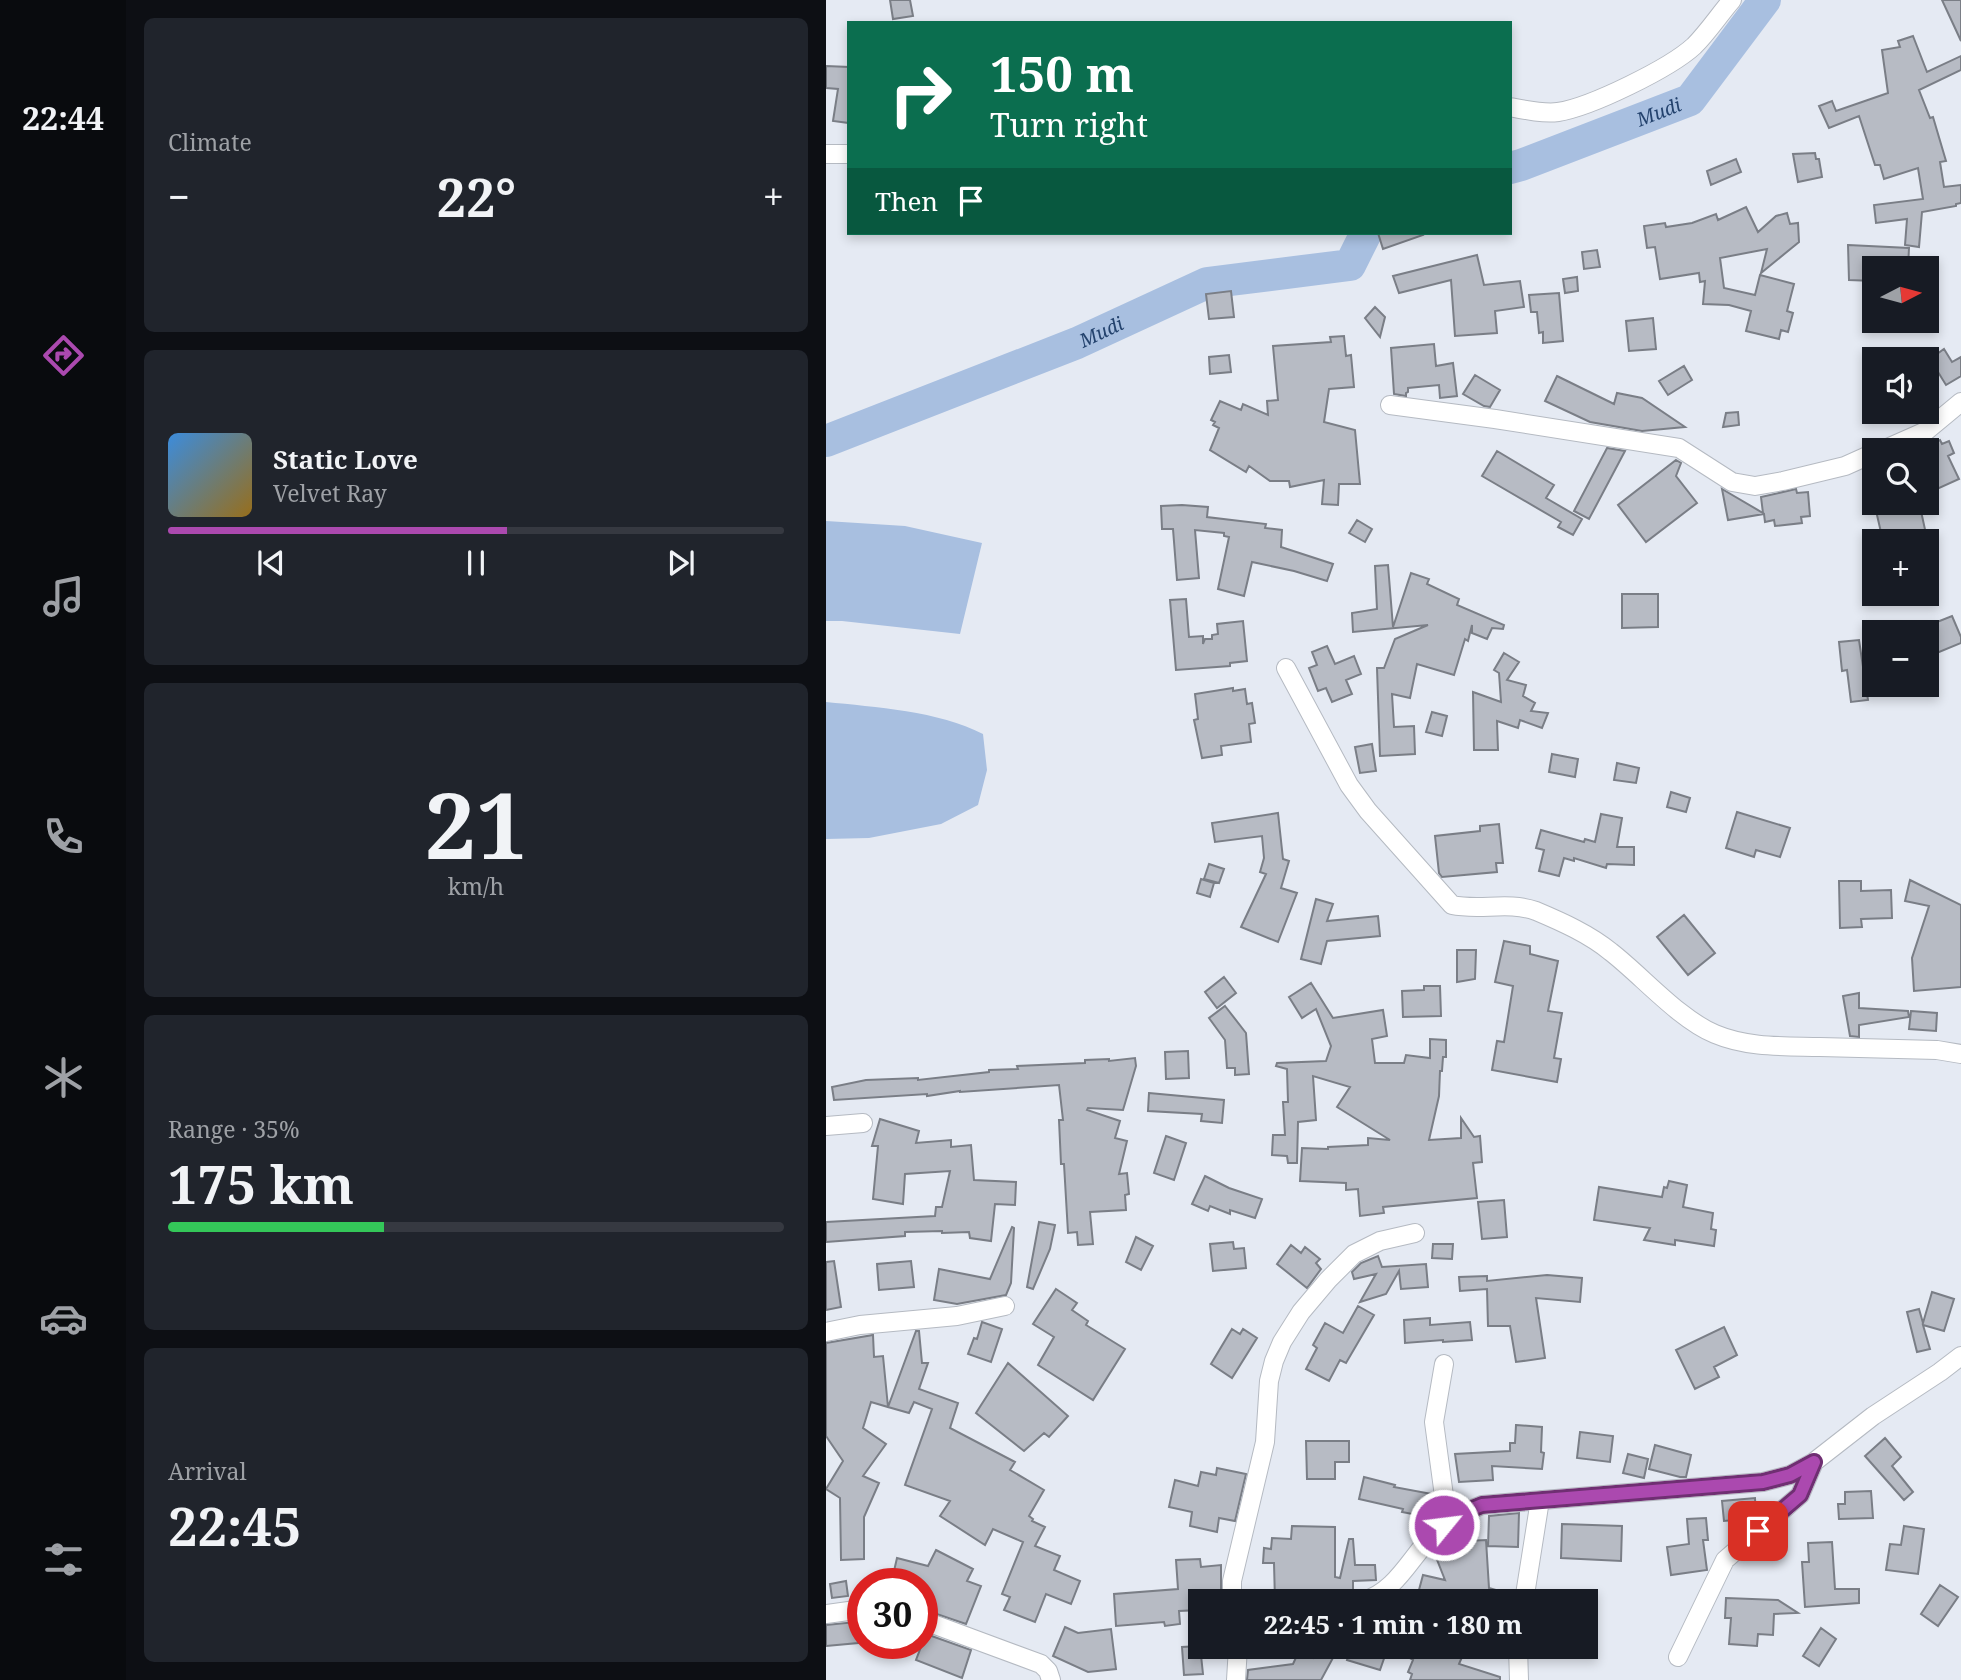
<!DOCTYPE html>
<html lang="en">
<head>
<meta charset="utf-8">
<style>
  body { margin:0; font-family:"Noto Serif",serif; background:#20242c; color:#f1f3f6; height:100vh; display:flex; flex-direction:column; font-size:26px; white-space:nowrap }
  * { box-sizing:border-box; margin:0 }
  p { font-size:23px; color:#9ea1a6 }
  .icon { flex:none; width:38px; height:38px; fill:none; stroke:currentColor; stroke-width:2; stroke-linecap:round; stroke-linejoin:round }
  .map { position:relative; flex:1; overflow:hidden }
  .panel { display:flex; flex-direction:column; gap:18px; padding:18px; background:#0d0f14; width:700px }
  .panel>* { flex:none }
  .hud { position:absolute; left:21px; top:21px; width:665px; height:214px; border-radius:0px; box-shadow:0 4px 10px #0003; background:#0b6e4f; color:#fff; overflow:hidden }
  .needle { width:46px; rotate:84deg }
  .fabs { position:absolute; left:1036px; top:256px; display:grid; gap:14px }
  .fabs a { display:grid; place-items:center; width:77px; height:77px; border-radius:0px; background:#171b24; box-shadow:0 4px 10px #0003; font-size:35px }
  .speed { position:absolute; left:21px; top:1568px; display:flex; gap:14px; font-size:35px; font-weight:700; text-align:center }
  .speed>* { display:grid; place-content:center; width:91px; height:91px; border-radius:50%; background:#171b24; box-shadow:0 4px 10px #0003; line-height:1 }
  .speed .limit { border:10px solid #d22; background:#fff; color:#111 }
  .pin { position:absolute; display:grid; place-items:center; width:60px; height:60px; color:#fff; margin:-30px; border-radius:14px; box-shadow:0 4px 10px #0006 }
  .me { position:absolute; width:77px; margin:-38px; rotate:61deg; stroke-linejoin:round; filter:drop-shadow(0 0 5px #0008) }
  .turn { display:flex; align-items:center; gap:24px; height:147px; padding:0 28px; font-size:32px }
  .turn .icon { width:91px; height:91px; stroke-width:2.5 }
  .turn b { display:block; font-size:49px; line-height:60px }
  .then { display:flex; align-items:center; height:66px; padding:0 28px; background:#0003; gap:14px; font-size:26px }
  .big { font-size:52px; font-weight:700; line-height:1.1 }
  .panel .tile { flex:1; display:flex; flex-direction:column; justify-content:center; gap:10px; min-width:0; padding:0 24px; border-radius:10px; background:#20242c }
  .panel .dial { align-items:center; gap:0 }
  .dial b { font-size:91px; line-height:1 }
  .song { display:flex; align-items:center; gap:21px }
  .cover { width:84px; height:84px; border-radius:10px; background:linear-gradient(135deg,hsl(210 70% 55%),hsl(40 70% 35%)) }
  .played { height:7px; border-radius:4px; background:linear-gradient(90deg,#ab49af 55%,#363941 55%) }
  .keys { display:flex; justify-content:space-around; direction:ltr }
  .heat { display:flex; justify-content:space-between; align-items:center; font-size:38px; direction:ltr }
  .charge { height:10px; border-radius:5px; background:linear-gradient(90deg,#34c759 35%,#363941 0) }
  .trip { position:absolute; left:362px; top:1589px; width:410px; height:70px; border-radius:0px; background:#171b24; box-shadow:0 4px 10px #0003; font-weight:700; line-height:70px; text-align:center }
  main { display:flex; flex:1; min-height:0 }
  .dock { display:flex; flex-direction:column; width:126px; justify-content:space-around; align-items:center; background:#090b0e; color:#9ea1a6 }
  .dock .icon { width:49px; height:49px }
  .dock .on { color:#ab49af }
  .dock b { font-size:32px; color:#f1f3f6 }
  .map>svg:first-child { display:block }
  .water { fill:#a8bfe0 }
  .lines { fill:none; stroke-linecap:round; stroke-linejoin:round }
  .river { stroke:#a8bfe0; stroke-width:32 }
  .building { fill:#b7bbc4; stroke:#7a7e86; stroke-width:2 }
  .street-casing { stroke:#b5bac2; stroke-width:20 }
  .street { stroke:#fff; stroke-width:18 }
  .route-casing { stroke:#6f2f72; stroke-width:18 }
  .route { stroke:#ab49af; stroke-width:12 }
  .labels { text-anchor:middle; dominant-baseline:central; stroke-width:7; stroke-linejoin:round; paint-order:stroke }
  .water-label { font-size:19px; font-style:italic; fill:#24436e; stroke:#e5eaf3 }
</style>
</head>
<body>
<main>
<nav class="dock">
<b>22:44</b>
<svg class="icon on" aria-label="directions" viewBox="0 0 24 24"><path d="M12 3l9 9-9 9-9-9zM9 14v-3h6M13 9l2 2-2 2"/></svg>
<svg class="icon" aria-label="music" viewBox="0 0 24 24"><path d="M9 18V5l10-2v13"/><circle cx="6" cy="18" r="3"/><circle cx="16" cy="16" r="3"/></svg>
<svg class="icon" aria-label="phone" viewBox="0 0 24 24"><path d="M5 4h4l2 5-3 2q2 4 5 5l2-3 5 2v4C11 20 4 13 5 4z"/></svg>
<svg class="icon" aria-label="climate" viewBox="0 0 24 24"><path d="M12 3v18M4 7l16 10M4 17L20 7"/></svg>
<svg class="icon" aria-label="car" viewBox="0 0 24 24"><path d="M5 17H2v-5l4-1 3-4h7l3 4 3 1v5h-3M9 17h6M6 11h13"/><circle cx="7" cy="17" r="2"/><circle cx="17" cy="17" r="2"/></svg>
<svg class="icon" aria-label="filters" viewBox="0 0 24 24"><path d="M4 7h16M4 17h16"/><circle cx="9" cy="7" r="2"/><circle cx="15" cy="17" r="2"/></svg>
</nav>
<section class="panel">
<div class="tile"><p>Climate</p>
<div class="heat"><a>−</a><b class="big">22°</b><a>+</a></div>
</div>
<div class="tile">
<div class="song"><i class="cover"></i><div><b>Static Love</b><p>Velvet Ray</p></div></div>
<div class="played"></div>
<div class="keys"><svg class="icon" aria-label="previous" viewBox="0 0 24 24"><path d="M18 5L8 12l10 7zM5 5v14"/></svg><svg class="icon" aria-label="pause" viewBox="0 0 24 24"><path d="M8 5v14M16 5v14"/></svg><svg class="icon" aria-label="next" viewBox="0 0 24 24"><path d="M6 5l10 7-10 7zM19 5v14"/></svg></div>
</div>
<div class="tile dial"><b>21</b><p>km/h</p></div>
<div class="tile"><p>Range · 35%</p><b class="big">175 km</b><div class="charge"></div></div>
<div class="tile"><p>Arrival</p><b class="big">22:45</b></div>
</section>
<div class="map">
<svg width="1135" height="1680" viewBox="0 0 1135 1680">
  <rect width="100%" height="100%" fill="#e5eaf3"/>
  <path class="water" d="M0 521 79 526 156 543 134 634 16 621H0Z
    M0 702C49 707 113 711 157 734L161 770 152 805 115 824 43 838 0 839Z"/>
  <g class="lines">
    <g class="river">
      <path id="s1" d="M684 168 695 165 864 100 939 0"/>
      <path id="s2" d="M0 441 251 343 381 283 524 265 540 233"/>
    </g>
  </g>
  <path class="building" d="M64 0H84L87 16 67 19Z
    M1116 0H1135V41Z
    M1087 36 1101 72 1135 56V70L1093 90 1104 118 1107 117 1120 161 1114 162 1118 187 1135 185V203L1130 204V206L1096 212 1093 247 1079 245 1081 219 1050 223 1048 205 1097 199 1092 168 1058 179 1054 165H1049L1033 116 1003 128 993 106 1006 101 1010 111 1062 93 1056 50 1074 47 1072 41Z
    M0 66 23 67V123L7 121 12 89 0 88Z
    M989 153 990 159H993L996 177 972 182 967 154Z
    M910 159 915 172 885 185 881 171Z
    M920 207 932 232 950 216 961 213 964 224 972 223 973 242 935 273 941 249 894 258 898 288 929 295 934 275 968 284 961 311 967 313 962 332 955 330 953 339 920 331 925 311 903 305 877 304 879 281 874 282 873 273 834 279 829 247 821 248 818 226 839 223 840 227 866 223 890 214 892 220Z
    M552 233H596L597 235 557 249Z
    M1022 245 1083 248 1082 268H1048V281L1023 280Z
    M771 250 774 267 758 269 756 252Z
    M651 255 658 285 694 281 698 307 669 311 671 333 629 336 625 280 573 293 567 276Z
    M751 277 752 291 739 293 737 279Z
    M405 291 408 317 383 319 380 294Z
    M733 293 737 341 717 343V332L713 333 711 312H705L703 295Z
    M549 307 559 317 554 337 539 318Z
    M827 318 830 349 803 351 800 321Z
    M518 336 520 356 525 355 528 387 503 389 498 422 529 430 534 484H513L512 505 496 504 498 480 464 487 463 481H444L423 466 420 472 384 450 393 428 387 425 389 422 385 420 394 401 415 410 417 404 442 415 441 401 452 400 447 346 505 342 504 337Z
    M608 344 610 366 627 363 631 396 614 398 613 385 582 388V392L580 393V396L568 394 565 348Z
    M1118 349 1126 362 1135 357V376L1120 385 1104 359Z
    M403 355 405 372 384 374 383 357Z
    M858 366 866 380 842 395 833 381Z
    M649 375 674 390 664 407 658 406 637 394Z
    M731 376 788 404 791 393 816 398 859 427 816 431 764 422 719 401Z
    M912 412 913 425 897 427 900 413Z
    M1114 440 1116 444 1123 441 1128 453 1122 456 1133 479 1111 489 1101 467V446Z
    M781 448 799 451 763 519 748 511Z
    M671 451 728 485 720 498 756 519 747 535 732 527 735 522 656 476Z
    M850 460 855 463 850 476 871 503 820 542 792 505Z
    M896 489 937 513 935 497 970 489 971 493 982 492 984 516 975 517 976 523 949 526 948 520 939 522 938 514 902 520Z
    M1048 502H1093L1100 534 1072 541H1057Z
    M356 505 382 507 381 517 440 524 439 528 456 530 455 547 507 564 501 581 468 571 426 562 418 596 392 589 403 537 398 536V533L369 530 373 578 351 580 347 529H336L335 506Z
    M531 520 546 529 539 542 523 533Z
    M562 565 567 627 585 573 603 579 601 584 633 599 631 605 678 625 677 629 666 628 661 639 646 633V625L642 641 639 639 628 675 591 664 584 698 566 694 568 727 588 726 589 754 554 756 551 668H558L569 639 602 625 527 632 526 613 551 609 549 566Z
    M796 594H832V627L796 628Z
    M360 599 363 637 377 636V644L379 639H386V635L392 634 391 624 417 621 421 661 404 663V666L350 670 344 600Z
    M1126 616 1135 637V643L1101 657V626Z
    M1033 640 1042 700 1025 702 1021 670 1016 671 1013 642Z
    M501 646 509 664 528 656 535 674 520 680 526 694 506 702 500 688 492 691 483 668 491 665 486 652Z
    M678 653 693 662 681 680 700 685 697 696 709 703 705 711 722 713 716 728 694 720 692 728 671 721 672 750H648L647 692 675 702 673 673 668 670Z
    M407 688V691L419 689 421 704 426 703 429 723 423 724 425 742 395 746 396 755 376 758 368 720 372 719 369 694Z
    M606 712 621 716 616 736 600 732Z
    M546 744 550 771 534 773 529 747Z
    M726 754 752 759 749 777 723 772Z
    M791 763 813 768 810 783 788 780Z
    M845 792 864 798 860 812 841 807Z
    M911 812 964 828 954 857 930 850 928 857 900 848Z
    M452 813 457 859 463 861 455 888 471 893 452 942 415 927 440 874 434 872 438 858 436 836 389 842 386 823Z
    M775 814 796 818 791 847H808V865L781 864 780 868 748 858V861L738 858 733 876 713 871 718 850 710 848 715 830 758 842 759 839 769 842Z
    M673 824 677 863H670L671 872 616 877 613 873 609 836 654 831V826Z
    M383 864 398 869 393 883 378 879Z
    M375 879 388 883 384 897 371 893Z
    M1084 880 1135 905V987L1088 991 1086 958 1103 906 1079 901Z
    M1013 881H1035V891L1065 890 1066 918 1035 919 1036 927 1014 928Z
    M490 899 507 904 501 921 552 916 554 936 501 941 495 964 475 959Z
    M858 915 889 953 862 975 831 937Z
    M678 941 704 946V954L732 961 722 1011 736 1013 728 1058 735 1059 731 1082 666 1070 671 1041 678 1042 687 986 669 982Z
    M631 950H650L649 979 631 982Z
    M398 977 410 993 391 1008 379 992Z
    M485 983 507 1018 557 1010 561 1036 546 1039 549 1063H578L580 1055 604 1058V1039L620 1040V1057H617L616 1071H614L613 1096 603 1140 635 1138V1118L648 1137 654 1136 656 1162 647 1163 651 1198 557 1207 558 1213 534 1216 532 1189 520 1190V1183L474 1181 476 1148 502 1149V1147L542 1145V1138L564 1140 511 1107 524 1087 487 1076 490 1120 472 1122 471 1163H462L461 1156 446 1155 447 1135H459L457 1102H462L461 1069 450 1066 451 1063 500 1061 505 1046 490 1009 476 1018 463 997Z
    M598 986H614L615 1016 577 1017 576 991 598 990Z
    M1033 993V1008L1082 1011 1083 1017 1033 1025V1037L1024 1036 1017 996Z
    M399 1006 420 1033 423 1074 409 1075V1068H401L399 1040 383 1018Z
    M1085 1011 1111 1013 1110 1031 1083 1029Z
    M362 1051 363 1078 340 1079 339 1052Z
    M309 1058 310 1066 297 1110 262 1108 261 1110 294 1121 289 1138 301 1141 293 1174 301 1173 303 1194 299 1195 300 1210 264 1212 267 1244 252 1245 251 1232 242 1233 238 1164H235L233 1120H237L233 1085 134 1092V1091L101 1096V1094L8 1100 6 1087 40 1080 92 1078V1080L163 1072V1070L192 1069 191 1066 259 1063V1060L283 1059V1061Z
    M323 1093 398 1100 396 1123 375 1121 376 1114 322 1111Z
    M54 1119 93 1131 90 1143 125 1140V1147L145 1145 148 1180 190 1182 189 1205 169 1204 165 1241 144 1238 143 1232 116 1233V1231L79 1232V1236L0 1242V1222L109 1216 110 1207H116L124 1171 79 1174 77 1204 47 1199 52 1146H46Z
    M340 1136 360 1143 348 1180 328 1173Z
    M379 1176 403 1188 436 1199 429 1218 404 1210V1214L384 1206 382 1211 366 1204Z
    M843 1181 861 1185 857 1207 887 1213 885 1229 890 1230 888 1246 849 1240V1245L818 1240 824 1228 768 1220 773 1187 836 1197 838 1187 841 1188Z
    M678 1200 681 1237 656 1239 652 1202Z
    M213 1222 229 1225 224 1249 207 1289 201 1287Z
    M186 1227 188 1228 185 1283 180 1295 131 1304 108 1300 113 1269 164 1279Z
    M310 1237 327 1246 315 1270 300 1262Z
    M407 1242 408 1249 418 1248 420 1268 387 1271 384 1244Z
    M607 1244H627L626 1259 606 1258Z
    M465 1245 475 1253 479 1247 494 1259 490 1263 495 1269 481 1288 451 1264Z
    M552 1256 556 1267 600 1264 602 1287 575 1289 573 1271 560 1294 534 1302 550 1274 528 1279 526 1272 535 1263Z
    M8 1261 15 1307 0 1310V1262Z
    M85 1261 88 1287 53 1290 51 1264Z
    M721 1275 756 1278 754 1302 710 1298 719 1358 690 1362 684 1326H662L661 1289 634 1291 633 1277 661 1276V1281Z
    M230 1289 251 1303 246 1310 262 1321 260 1325 299 1349 267 1400 212 1365 228 1337 207 1324Z
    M1106 1292 1128 1299 1118 1331 1097 1325 1104 1349 1091 1352 1081 1312 1093 1309 1097 1323Z
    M532 1306 548 1315 520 1363 514 1360 503 1381 480 1369 491 1348 487 1345 499 1323 517 1333Z
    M604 1318V1325L644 1322 646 1340 617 1342V1340L579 1343 578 1320Z
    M156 1322 176 1329 165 1362 142 1354 148 1338 151 1339Z
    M898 1327 911 1355 888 1367 893 1377 869 1389 850 1350Z
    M406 1329 414 1334 417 1329 431 1338 406 1378 385 1364Z
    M90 1331H93L96 1363H102L93 1389 132 1403 124 1428 189 1462 184 1470 218 1490 203 1516 207 1519 206 1521 219 1527 209 1546 234 1556 228 1570 254 1581 245 1604 220 1594 209 1622 178 1610 184 1597 176 1594 197 1542 167 1529 159 1545 114 1516 124 1501 79 1485 106 1409 88 1402 83 1413 62 1407Z
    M47 1335 48 1357 57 1356 62 1407 45 1402 37 1428 60 1444 37 1476 53 1483 38 1517V1559L15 1560 14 1498 0 1489 17 1461 0 1436V1343Z
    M182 1363 242 1416 223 1437 218 1433 198 1451 150 1413Z
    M690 1425 716 1427 715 1452 718 1453 716 1469 666 1466 667 1480 633 1482 629 1454 684 1451V1443H689Z
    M754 1432 787 1436 784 1462 751 1458Z
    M1059 1438 1075 1457 1066 1466 1087 1492 1078 1500 1039 1456Z
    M480 1441H523V1462H509V1479H481Z
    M829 1445 865 1455 860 1477H854L823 1469Z
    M802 1454 822 1459 818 1478 797 1473Z
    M391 1468 420 1474 409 1521 393 1518 391 1532 364 1526 366 1512 343 1507 349 1480 372 1486 375 1472 390 1475Z
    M538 1477 569 1485 568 1487 606 1494 607 1518 576 1512 577 1509 533 1499Z
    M1045 1491 1047 1518 1013 1519 1012 1504H1019V1492Z
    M929 1498 930 1518 898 1521 896 1501Z
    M693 1513 692 1547 662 1546 663 1516Z
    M880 1518 882 1540H877L881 1570 845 1575 841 1547 863 1544 861 1519Z
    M736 1524 796 1526 795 1561 735 1558Z
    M466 1526 509 1527V1577L514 1578 523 1539H527L529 1565H549L550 1580 527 1581V1597L478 1600V1601H449L448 1563H437L438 1548 445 1549 446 1538 465 1539Z
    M1078 1526 1098 1529 1092 1574 1060 1570 1064 1544 1075 1545Z
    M635 1527 640 1541 660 1540 663 1588 687 1595V1601H627V1597L605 1592 601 1601H590L597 1575 619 1580 608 1552 625 1546 622 1536Z
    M1006 1542 1009 1589H1033V1603L979 1607 976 1562H983L982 1543Z
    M110 1550 147 1569 141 1581 155 1586 140 1624 96 1609V1584H65L71 1558 102 1566Z
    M374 1559 375 1567 395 1565V1601H374V1610L353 1611 354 1624 339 1626 338 1622 290 1626 288 1594 352 1589 350 1560Z
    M20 1581 22 1596 6 1598 4 1584Z
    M1114 1585 1132 1597 1112 1626 1095 1614Z
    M900 1598 952 1600 972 1613 948 1614 947 1635 932 1634 931 1646 903 1644 905 1618H899Z
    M30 1622 32 1643 0 1646V1625Z
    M239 1627 252 1633 285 1629 290 1669 262 1672 227 1656Z
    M995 1628 1010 1639 993 1666 977 1656Z
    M100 1634 145 1650 136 1678 90 1660Z
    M374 1646 377 1674 358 1675 356 1647Z
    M525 1647H562L554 1670 521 1660Z
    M565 1647H631L639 1650 633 1664 674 1677V1680H584L586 1674 582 1672 587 1660Z
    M492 1648 508 1656 495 1680H421L422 1670 467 1664 473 1651 487 1658Z"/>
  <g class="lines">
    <g class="street-casing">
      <path id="street" d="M684 107C699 110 718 114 732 112 765 107 844 68 868 46 882 32 893 15 906 0
        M0 154H23
        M564 405 669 419 853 448 906 482 929 486 957 481 1019 466 1048 453
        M1057 450 1100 431 1135 402
        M460 668 523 785 542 811 626 905C654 911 682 901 710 911 736 922 763 934 785 952 816 976 853 1019 889 1034 922 1048 959 1046 994 1047 1033 1048 1072 1049 1111 1050L1135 1054
        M0 1126 37 1123
        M0 1332 34 1325 131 1316 179 1306
        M618 1364 608 1422 618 1496V1525
        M406 1601V1581L439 1442 443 1381 448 1361 456 1342 475 1312 502 1280 528 1254 554 1241 589 1233
        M537 1601C569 1592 583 1560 605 1537 621 1519 634 1514 656 1505L937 1482 964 1475 988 1462 1047 1416 1114 1372 1135 1356
        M698 1601 714 1500
        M0 1614 37 1609
        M96 1620 215 1664 222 1671 225 1680
        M692 1647 693 1680
        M852 1657 899 1560 974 1495 988 1462
        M410 1680 412 1647"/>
    </g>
    <use href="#street" class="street"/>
  </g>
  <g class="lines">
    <g class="route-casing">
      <path id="route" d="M618 1525 629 1516 656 1505 937 1482 964 1475 988 1462 974 1495 932 1531"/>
    </g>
    <use href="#route" class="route"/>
  </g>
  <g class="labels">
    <g class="water-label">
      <text stroke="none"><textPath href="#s1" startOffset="159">Mudi</textPath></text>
      <text stroke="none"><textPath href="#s2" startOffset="296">Mudi</textPath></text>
    </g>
  </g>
</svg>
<div class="fabs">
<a><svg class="needle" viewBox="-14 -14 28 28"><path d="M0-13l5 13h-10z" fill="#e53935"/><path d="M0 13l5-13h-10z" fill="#9ea1a6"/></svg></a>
<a><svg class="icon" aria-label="sound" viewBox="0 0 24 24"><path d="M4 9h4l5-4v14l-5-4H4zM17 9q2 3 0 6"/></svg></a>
<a><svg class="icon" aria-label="search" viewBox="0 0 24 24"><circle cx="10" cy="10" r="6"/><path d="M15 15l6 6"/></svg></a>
<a>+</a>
<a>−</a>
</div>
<div class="speed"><div class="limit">30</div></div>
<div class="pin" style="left:932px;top:1531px;background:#d93025"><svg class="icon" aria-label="arrive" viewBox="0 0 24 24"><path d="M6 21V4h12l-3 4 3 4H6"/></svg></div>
<svg class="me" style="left:618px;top:1525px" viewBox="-20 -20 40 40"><circle r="17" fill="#ab49af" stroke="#fff" stroke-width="3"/><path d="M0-11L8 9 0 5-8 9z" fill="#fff"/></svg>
<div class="trip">22:45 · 1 min · 180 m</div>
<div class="hud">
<div class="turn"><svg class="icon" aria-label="right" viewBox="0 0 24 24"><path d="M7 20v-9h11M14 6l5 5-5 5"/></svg><div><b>150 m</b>Turn right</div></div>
<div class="then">Then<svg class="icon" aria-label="arrive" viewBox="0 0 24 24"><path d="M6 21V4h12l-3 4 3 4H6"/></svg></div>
</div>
</div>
</main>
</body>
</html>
